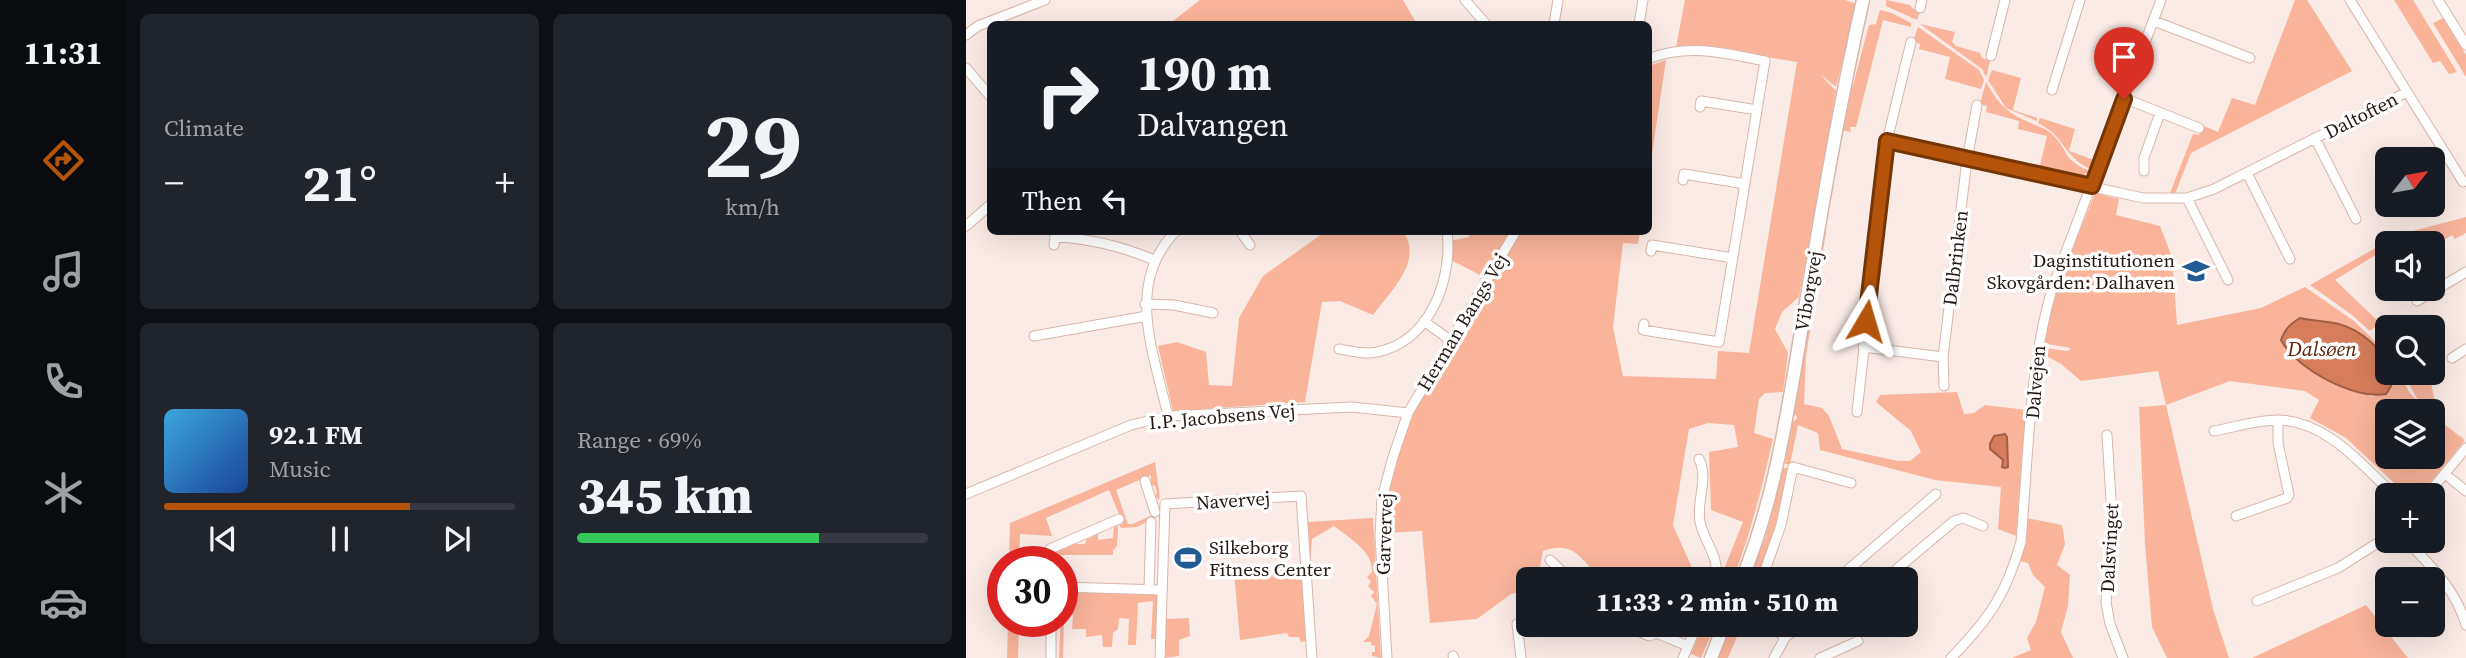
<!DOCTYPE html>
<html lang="en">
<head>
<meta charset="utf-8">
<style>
  body { margin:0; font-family:"Source Serif 4",serif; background:#20242c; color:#f1f3f6; height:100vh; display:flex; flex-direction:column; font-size:26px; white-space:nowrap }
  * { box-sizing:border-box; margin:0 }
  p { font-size:23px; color:#9ea1a6 }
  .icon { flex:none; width:38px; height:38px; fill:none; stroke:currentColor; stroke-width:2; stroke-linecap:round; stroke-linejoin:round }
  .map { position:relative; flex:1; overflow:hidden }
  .panel { display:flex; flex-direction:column; gap:14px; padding:14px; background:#0d0f14; width:840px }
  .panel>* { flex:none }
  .guide { position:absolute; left:21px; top:21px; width:665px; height:214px; border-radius:10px; box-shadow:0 7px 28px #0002; background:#171b24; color:#f1f3f6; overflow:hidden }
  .needle { width:46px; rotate:59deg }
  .controls { position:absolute; left:1409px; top:147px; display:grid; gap:14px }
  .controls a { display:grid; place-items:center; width:70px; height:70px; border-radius:10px; background:#171b24; box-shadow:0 7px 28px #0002; font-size:35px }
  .speed { position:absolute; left:21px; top:546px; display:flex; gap:14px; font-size:35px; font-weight:700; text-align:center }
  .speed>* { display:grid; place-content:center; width:91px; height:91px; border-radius:50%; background:#171b24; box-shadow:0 7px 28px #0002; line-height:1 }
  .speed .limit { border:10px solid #d22; background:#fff; color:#111 }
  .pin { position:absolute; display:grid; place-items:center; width:60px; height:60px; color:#fff; margin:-72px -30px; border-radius:50% 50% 50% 0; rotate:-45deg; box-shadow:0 0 7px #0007 }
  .pin .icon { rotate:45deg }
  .me { position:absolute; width:77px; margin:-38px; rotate:7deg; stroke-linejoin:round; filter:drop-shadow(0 0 5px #0008) }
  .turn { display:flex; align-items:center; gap:24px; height:147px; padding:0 35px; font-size:32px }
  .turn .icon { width:91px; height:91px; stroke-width:2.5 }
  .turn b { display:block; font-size:49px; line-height:60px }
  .then { display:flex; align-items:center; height:66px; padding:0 35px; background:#0003; gap:14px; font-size:26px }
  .big { font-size:52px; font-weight:800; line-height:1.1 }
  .panel .widget { flex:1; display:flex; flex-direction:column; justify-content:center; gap:10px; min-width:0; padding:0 24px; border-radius:10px; background:#20242c }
  .panel .dial { align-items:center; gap:0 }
  .dial b { font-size:91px; line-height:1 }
  .song { display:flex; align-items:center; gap:21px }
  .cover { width:84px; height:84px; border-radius:10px; background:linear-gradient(135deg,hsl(200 70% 55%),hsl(220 70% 35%)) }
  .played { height:7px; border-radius:4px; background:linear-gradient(90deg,#b45309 70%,#363941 70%) }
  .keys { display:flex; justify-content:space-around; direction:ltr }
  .heat { display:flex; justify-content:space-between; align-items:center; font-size:38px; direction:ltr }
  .charge { height:10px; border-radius:5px; background:linear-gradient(90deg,#34c759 69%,#363941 0) }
  .panel .tiles { flex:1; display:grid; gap:14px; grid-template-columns:repeat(2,1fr) }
  .trip { position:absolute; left:550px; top:567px; width:402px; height:70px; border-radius:10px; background:#171b24; box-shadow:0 7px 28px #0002; font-weight:800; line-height:70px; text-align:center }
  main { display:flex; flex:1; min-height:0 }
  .tabs { display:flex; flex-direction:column; width:126px; justify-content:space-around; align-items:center; background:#090b0e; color:#9ea1a6 }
  .tabs .icon { width:49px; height:49px }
  .tabs .selected { color:#b45309 }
  .tabs b { font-size:32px; color:#f1f3f6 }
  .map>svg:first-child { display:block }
  .green { fill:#f9b49a }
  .water { fill:#d67d5b; stroke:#a15f46; stroke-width:2 }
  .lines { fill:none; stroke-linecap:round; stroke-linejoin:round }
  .minor-casing { stroke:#d9b6a9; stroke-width:11 }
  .major-casing { stroke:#d9b6a9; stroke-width:15 }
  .minor { stroke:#fff; stroke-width:9 }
  .major { stroke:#fff; stroke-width:12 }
  .route-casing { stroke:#753606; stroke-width:18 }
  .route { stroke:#b45309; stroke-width:12 }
  .labels { text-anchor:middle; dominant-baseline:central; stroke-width:7; stroke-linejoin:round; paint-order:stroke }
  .street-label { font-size:19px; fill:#251814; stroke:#fff }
  .poi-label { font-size:19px; fill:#251814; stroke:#fff; text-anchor:end }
  .water-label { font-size:21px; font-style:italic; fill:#5d240c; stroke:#fff }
</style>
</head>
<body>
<main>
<nav class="tabs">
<b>11:31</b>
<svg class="icon selected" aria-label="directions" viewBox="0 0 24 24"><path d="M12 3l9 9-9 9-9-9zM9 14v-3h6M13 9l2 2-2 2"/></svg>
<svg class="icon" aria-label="music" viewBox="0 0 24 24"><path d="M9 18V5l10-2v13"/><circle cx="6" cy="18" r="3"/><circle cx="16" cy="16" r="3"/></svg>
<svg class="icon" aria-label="phone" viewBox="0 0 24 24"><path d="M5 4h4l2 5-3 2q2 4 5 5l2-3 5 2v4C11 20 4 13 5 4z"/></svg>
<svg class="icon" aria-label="climate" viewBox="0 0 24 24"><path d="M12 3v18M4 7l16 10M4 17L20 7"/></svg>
<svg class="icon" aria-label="car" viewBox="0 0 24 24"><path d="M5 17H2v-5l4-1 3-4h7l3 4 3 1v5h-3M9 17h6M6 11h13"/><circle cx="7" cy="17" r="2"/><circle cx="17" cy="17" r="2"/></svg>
</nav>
<section class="panel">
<div class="tiles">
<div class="widget"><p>Climate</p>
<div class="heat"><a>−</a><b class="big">21°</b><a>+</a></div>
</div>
<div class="widget dial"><b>29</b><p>km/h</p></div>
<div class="widget">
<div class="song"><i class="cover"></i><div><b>92.1 FM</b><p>Music</p></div></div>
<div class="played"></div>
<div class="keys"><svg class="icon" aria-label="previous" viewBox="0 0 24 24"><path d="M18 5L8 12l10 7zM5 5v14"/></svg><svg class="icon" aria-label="pause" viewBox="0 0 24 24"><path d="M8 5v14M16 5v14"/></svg><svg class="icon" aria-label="next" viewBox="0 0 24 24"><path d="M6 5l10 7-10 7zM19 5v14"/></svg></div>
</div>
<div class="widget"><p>Range · 69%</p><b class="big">345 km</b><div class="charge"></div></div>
</div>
</section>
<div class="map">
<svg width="1500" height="658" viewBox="0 0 1500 658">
  <rect width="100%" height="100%" fill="#faebe6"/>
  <path class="green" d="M234 0H437L451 24H203Z
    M719 0H879L891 4 870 87 854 74 870 91 833 297 816 312 809 329 822 353 817 392 799 393 793 399 788 433 807 439C796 487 785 533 767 579H754L777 522 745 510 743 452 772 447 768 425 742 423 723 429 707 525 727 570 723 579H634C615 558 607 540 577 551L572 579H562V590L545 594 511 619 464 623 456 531 417 533 422 482 445 414 554 231H674L672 244 657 243 647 327 657 376 750 379 752 351 783 353 831 62 744 48 710 47Z
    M920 0 944 5 946 8 954 11 951 20 920 6Z
    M1329 0H1341L1386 71 1225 153 1209 194 1204 193 1227 134 1233 135 1236 125 1252 132 1266 98 1289 105Z
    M1428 0H1447L1491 72 1483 74 1474 61 1467 63Z
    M914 10 926 13 945 23V27L917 20 890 127H884L885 132 876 130V127L903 25 910 24Z
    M1477 18 1500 55V77L1467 23Z
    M954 24 989 32 986 42 990 46 1014 53 1016 58 1024 61 1020 77 1016 69Z
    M952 27 1013 70 1018 80 1015 89 979 79 984 57 953 49 954 44 947 42Z
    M700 60 683 174V66Z
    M1026 70 1055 78 1047 110 1071 118V121L1040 108 1022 80Z
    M1020 82C1034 106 1041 113 1067 124 1074 127 1081 129 1086 134 1103 150 1096 160 1124 171L1113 178 1073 170 1081 136 1052 129 1053 121 1020 112 1021 106 1014 104Z
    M1074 118 1109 129 1103 151 1128 160 1124 169C1096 155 1099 136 1072 123Z
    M1129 193 1153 199 1150 215 1194 226 1206 257 1211 325 1295 308 1339 287 1388 321 1421 353V363L1419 359 1346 321 1334 318 1388 389 1406 397 1426 377 1425 373H1434L1443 392 1460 411H1421V457H1466L1467 416 1499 440 1454 495H1441L1380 438 1344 418 1353 400 1339 391 1264 381 1200 405 1247 609 1263 658H1201L1186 627 1179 544 1173 407 1200 405 1192 371 1115 381 1095 364 1075 353 1078 348 1102 351 1105 348 1075 343 1084 305Z
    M1500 217V233L1489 239 1486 235 1467 247 1466 243H1456L1451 235 1430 243H1421V248L1369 280 1414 323 1404 331 1386 315 1344 285 1422 241 1447 231Z
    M360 231H437C458 261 424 292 407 315L374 301 356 302 339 402 207 411 192 346 211 342 240 352 243 385 266 386 273 318 297 276Z
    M508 231H546L518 277 485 260 484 241 502 237Z
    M857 231 860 232 840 356 838 404 856 408 863 416 876 449 932 461H944L955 452 945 431 910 402 914 395 991 392 998 414 1008 413 1019 405 1060 410 1050 536 1032 529 1035 487 969 480 854 450 852 433 832 425 824 464H819L826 422 831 419 830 415 827 416 829 402Z
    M1463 373 1471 412V416L1450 397 1440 378Z
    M189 462 194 498 192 500 189 495 191 493 189 486 185 485V475L150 490 162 524H167L188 514V518L171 527 155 528 153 525 157 524 143 490 80 518 86 536 54 534 53 562H43L44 523Z
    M817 468H822L810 527 793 579H783L800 535Z
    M407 518 415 658 406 656V652H409V646L405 645V642H397L403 636 411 604 405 596 408 592 402 586 405 582 401 577 406 572C407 551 383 538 368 526L346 539 344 560 342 522Z
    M1061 518 1096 525 1099 544 1091 565 1104 575 1102 606 1095 632 1107 658H1046L1065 650 1061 638 1070 622 1079 587 1067 575 1062 563 1054 561Z
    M151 526 152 529 151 546 147 550V555H92V562H89L88 553 109 544H119L120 540 132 534V540L147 538 148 527Z
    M335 567 341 641 335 642 333 637H323L321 633 274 640 268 572Z
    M96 590 188 593 192 596 191 639H185L187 601 172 603 170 645H162L163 619 153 618 152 629 147 633 146 647H137L136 635 120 637V629H106L107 615 101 614 98 619 97 658H93Z
    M1400 605 1442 658H1286Z
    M199 614 201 619 223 618 224 636 213 640V656L198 658Z
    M42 621H53L52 658H41Z
    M737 625H749L735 658 725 654Z
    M766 625H776L762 658H752Z"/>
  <path class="water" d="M1334 318C1347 321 1361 321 1373 324 1394 330 1421 350 1421 373H1425C1428 382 1425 387 1420 394 1389 400 1330 369 1315 340 1319 329 1324 324 1334 318Z
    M1039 434 1041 437 1042 467 1039 468 1036 467 1037 460 1024 449V444L1028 436Z"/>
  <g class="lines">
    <g class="minor-casing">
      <path id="minor" d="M499 0 520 24
        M1384 0 1497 182
        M1472 0 1500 45
        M954 8 956 0
        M1188 21 1284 58
        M588 24 592 0
        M673 24 677 0
        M0 35 12 26 79 0
        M1025 56 1039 0
        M0 68 24 96
        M1086 90 1114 0
        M1158 98 1233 128
        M734 107 735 101 791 110
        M1349 138 1390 219
        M921 141 1177 198H1221L1248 189 1441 92
        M1178 171V158L1194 113
        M1281 173 1324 259
        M717 180 718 174 779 184
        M1221 198 1262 280
        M0 226 24 205
        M274 231 284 245
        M88 245 89 236C126 240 153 245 188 260
        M685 251 686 245 767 258
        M1451 301 1500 272
        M179 304 208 305 247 313
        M458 321 485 341
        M678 324 677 330 753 342 799 61C759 53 722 43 682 59
        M68 336 181 316
        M897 347 977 357
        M373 349C386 351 399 355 411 352 464 342 487 279 481 231
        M1486 358 1500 349
        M978 386 977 357 1001 160 1011 105
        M891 412 921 141 945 42
        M202 416C188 353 158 284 210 231
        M1248 431C1269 427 1291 420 1312 420 1361 421 1396 465 1428 495
        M1141 435 1147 532 1140 602 1144 624 1157 658
        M733 459C743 480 730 500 734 522 738 542 755 558 749 579
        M1479 474 1500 491
        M179 481 189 512
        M0 494 165 425 202 416 386 407 442 413
        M1461 495 1500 448
        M1270 516 1321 498 1323 495 1312 443V420
        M1441 541C1465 566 1490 590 1500 625
        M584 560 604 579
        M84 562V549L153 519
        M796 579 815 525 827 467 885 483
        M876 579V575L970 494
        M919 579 988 521 997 518 1017 526
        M96 587 195 590
        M183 589 185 522
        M1291 601 1372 568 1421 537
        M551 624 555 658
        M658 625 683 636 690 633 722 646
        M795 625 820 636
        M487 656 488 658
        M85 658V621
        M194 658 199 504 335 496 346 658
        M421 658 414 536 416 498 427 457 442 413 550 231
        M717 658 731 625
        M808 658 820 636 838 625
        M854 658 892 641
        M985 658C1023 619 1040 595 1055 542 1062 459 1063 368 1086 289L1195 0"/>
    </g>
    <g class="major-casing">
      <path id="major" d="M776 579C810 496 822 408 837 320 855 213 873 106 897 0
        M745 658 758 625"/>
    </g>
    <use href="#minor" class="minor"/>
    <use href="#major" class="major"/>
  </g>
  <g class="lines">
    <g class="route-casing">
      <path id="route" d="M900 321 921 141 1126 186 1158 99"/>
    </g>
    <use href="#route" class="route"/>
  </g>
  <defs>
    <g id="school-bare" transform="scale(2.1)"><path d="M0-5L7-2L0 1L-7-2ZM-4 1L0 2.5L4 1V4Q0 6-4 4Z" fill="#235b93" stroke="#fff" stroke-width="2.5" paint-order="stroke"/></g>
    <g id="stadium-bare" transform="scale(2.1)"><path d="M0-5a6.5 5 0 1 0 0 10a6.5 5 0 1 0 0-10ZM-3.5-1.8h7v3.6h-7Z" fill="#235b93" stroke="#fff" stroke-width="2.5" paint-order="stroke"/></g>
  </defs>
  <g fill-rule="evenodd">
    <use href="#school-bare" x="1230" y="271"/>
    <use href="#stadium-bare" x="222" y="558"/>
  </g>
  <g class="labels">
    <g class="street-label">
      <text transform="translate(1395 115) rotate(-27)">Daltoften</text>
      <text transform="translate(989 258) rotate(-83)">Dalbrinken</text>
      <text transform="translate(842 291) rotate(-80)">Viborgvej</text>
      <text transform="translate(496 322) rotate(-59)">Herman Bangs Vej</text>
      <text transform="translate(1069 382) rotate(-85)">Dalvejen</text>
      <text transform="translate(256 416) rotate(-5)">I.P. Jacobsens Vej</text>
      <text transform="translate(267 500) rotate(-4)">Navervej</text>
      <text transform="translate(418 534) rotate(-88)">Garvervej</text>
      <text transform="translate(1143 548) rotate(-87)">Dalsvinget</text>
    </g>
    <g class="poi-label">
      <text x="1209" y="260">Daginstitutionen<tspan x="1209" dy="22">Skovgården: Dalhaven</tspan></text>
      <text x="243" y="547" text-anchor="start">Silkeborg<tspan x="243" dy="22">Fitness Center</tspan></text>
    </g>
    <g class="water-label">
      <text x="1356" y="348">Dalsøen</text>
    </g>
  </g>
</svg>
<div class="controls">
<a><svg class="needle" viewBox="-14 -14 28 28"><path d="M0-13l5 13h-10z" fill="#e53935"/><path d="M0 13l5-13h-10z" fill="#9ea1a6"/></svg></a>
<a><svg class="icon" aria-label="sound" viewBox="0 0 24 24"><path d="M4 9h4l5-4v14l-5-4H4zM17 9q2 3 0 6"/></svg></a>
<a><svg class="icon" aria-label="search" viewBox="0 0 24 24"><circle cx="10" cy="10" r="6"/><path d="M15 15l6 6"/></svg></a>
<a><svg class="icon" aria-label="layers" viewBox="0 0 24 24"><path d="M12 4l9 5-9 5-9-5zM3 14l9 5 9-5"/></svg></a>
<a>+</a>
<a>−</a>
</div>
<div class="speed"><div class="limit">30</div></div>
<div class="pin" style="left:1158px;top:99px;background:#d93025"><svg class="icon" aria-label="arrive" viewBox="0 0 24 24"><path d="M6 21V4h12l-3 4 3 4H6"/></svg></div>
<svg class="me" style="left:900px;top:321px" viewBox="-20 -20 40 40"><path d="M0-17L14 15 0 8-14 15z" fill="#b45309" stroke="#fff" stroke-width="4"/></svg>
<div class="trip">11:33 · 2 min · 510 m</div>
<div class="guide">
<div class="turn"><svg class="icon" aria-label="right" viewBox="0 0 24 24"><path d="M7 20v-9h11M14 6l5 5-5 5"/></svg><div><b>190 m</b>Dalvangen</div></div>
<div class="then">Then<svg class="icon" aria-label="left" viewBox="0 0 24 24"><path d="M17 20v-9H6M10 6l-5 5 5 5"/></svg></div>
</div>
</div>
</main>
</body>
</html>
